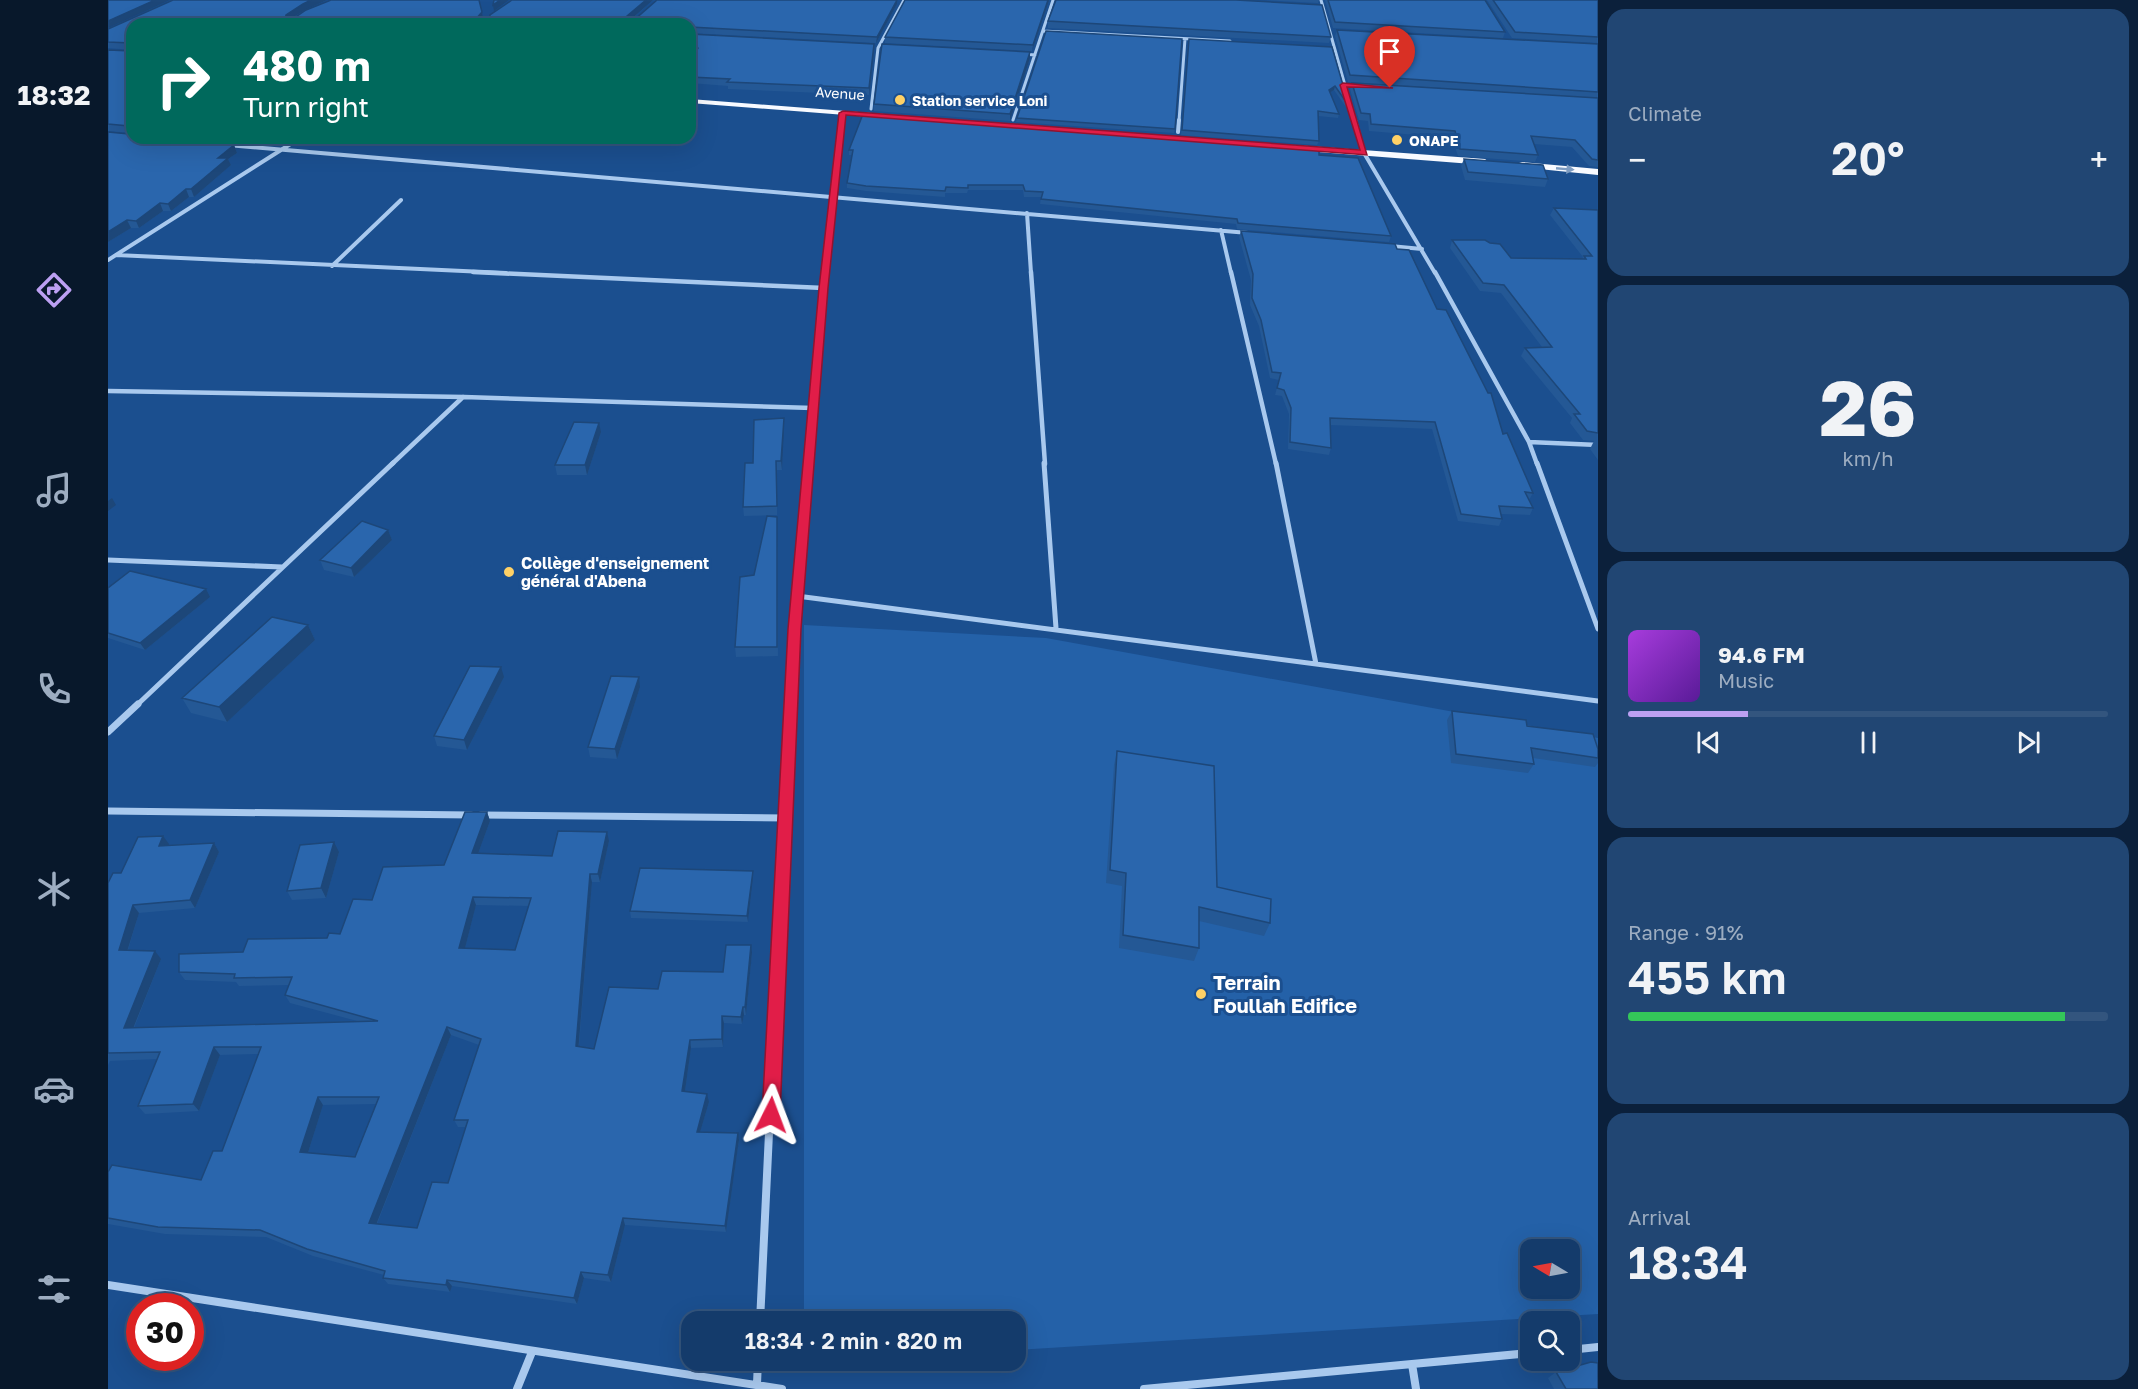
<!DOCTYPE html>
<html lang="en">
<head>
<meta charset="utf-8">
<style>
  body { margin:0; font-family:"Golos Text",sans-serif; background:#214673; color:#f1f3f6; height:100vh; display:flex; flex-direction:column; font-size:22px; white-space:nowrap }
  * { box-sizing:border-box; margin:0 }
  p { font-size:20px; color:#9dadc1 }
  .icon { flex:none; width:33px; height:33px; fill:none; stroke:currentColor; stroke-width:2; stroke-linecap:round; stroke-linejoin:round }
  .map { position:relative; flex:1; overflow:hidden }
  .details { display:flex; flex-direction:column; gap:9px; padding:9px; background:#0b203b; width:540px }
  .details>* { flex:none }
  .hud { position:absolute; left:18px; top:18px; width:570px; height:126px; border-radius:18px; box-shadow:0 6px 24px #0002,0 0 0 2px #33557e; background:#00695c; color:#fff; overflow:hidden }
  .needle { width:39px; rotate:280deg }
  .buttons { position:absolute; left:1412px; top:1239px; display:grid; gap:12px }
  .buttons a { display:grid; place-items:center; width:60px; height:60px; border-radius:12px; background:#143b6b; box-shadow:0 6px 24px #0002,0 0 0 2px #33557e; font-size:30px }
  .speed { position:absolute; left:18px; top:1293px; display:flex; gap:12px; font-size:30px; font-weight:700; text-align:center }
  .speed>* { display:grid; place-content:center; width:78px; height:78px; border-radius:50%; background:#143b6b; box-shadow:0 6px 24px #0002,0 0 0 2px #33557e; line-height:1 }
  .speed .limit { border:9px solid #d22; background:#fff; color:#111 }
  .pin { position:absolute; display:grid; place-items:center; width:51px; height:51px; color:#fff; margin:-62px -26px; border-radius:50% 50% 50% 0; rotate:-45deg; box-shadow:0 0 6px #0007 }
  .pin .icon { rotate:45deg }
  .me { position:absolute; width:66px; margin:-33px; rotate:3deg; stroke-linejoin:round; filter:drop-shadow(0 0 4px #0008) }
  .turn { display:flex; align-items:center; gap:21px; height:126px; padding:0 18px; font-size:27px }
  .turn .icon { width:78px; height:78px; stroke-width:2.5 }
  .turn b { display:block; font-size:42px; line-height:51px }
  .big { font-size:45px; font-weight:600; line-height:1.1 }
  .details .tile { flex:1; display:flex; flex-direction:column; justify-content:center; gap:9px; min-width:0; padding:0 21px; border-radius:18px; background:#214673 }
  .details .dial { align-items:center; gap:0 }
  .dial b { font-size:78px; line-height:1 }
  .song { display:flex; align-items:center; gap:18px }
  .cover { width:72px; height:72px; border-radius:9px; background:linear-gradient(135deg,hsl(280 70% 55%),hsl(270 70% 35%)) }
  .played { height:6px; border-radius:3px; background:linear-gradient(90deg,#bca0f2 25%,#33557e 25%) }
  .keys { display:flex; justify-content:space-around; direction:ltr }
  .heat { display:flex; justify-content:space-between; align-items:center; font-size:33px; direction:ltr }
  .charge { height:9px; border-radius:4px; background:linear-gradient(90deg,#34c759 91%,#33557e 0) }
  .trip { position:absolute; left:573px; top:1311px; width:345px; height:60px; border-radius:18px; background:#143b6b; box-shadow:0 6px 24px #0002,0 0 0 2px #33557e; font-weight:600; line-height:60px; text-align:center }
  main { display:flex; flex:1; min-height:0 }
  .menu { display:flex; flex-direction:column; width:108px; justify-content:space-around; align-items:center; background:#08182b; color:#9dadc1 }
  .menu .icon { width:42px; height:42px }
  .menu .selected { color:#bca0f2 }
  .menu b { font-size:27px; color:#f1f3f6 }
  .map>svg:first-child { display:block }
  .green { fill:#2461a8; fill-rule:evenodd }
  .lines { fill:none; stroke-linecap:round; stroke-linejoin:round }
  .minor-far5 { stroke:#a9c9ee; stroke-width:3 }
  .minor-far4 { stroke:#a9c9ee; stroke-width:4 }
  .minor-far3 { stroke:#a9c9ee; stroke-width:4.5 }
  .minor-far2 { stroke:#a9c9ee; stroke-width:5 }
  .minor-far1 { stroke:#a9c9ee; stroke-width:7 }
  .minor { stroke:#a9c9ee; stroke-width:8 }
  .trunk { fill:#f8faff; fill-rule:evenodd }
  .wall { fill:#245895; fill-rule:evenodd }
  .shaded-wall { fill:#1d4779 }
  .building { fill:#2a66ad; stroke:#1d4779; stroke-width:1.5; fill-rule:evenodd }
  .oneway { fill:#7e9cc1 }
  .route { fill:#e11d48; stroke:#92132f; stroke-width:1.5 }
  .poi-dot { fill:#ffd166; stroke:#1b4f8f; stroke-width:2 }
  .labels { text-anchor:middle; dominant-baseline:central; stroke-width:6; stroke-linejoin:round; paint-order:stroke }
  .far-street-label { font-size:14px; fill:#fff; stroke:#1b4f8f }
  .far-poi-label { font-size:14px; font-weight:bold; fill:#fff; stroke:#1b4f8f; text-anchor:start }
  .poi-label { font-size:16px; font-weight:bold; fill:#fff; stroke:#1b4f8f; text-anchor:start }
  .near-poi-label { font-size:20px; font-weight:bold; fill:#fff; stroke:#1b4f8f; text-anchor:start }
</style>
</head>
<body>
<main>
<nav class="menu">
<b>18:32</b>
<svg class="icon selected" aria-label="directions" viewBox="0 0 24 24"><path d="M12 3l9 9-9 9-9-9zM9 14v-3h6M13 9l2 2-2 2"/></svg>
<svg class="icon" aria-label="music" viewBox="0 0 24 24"><path d="M9 18V5l10-2v13"/><circle cx="6" cy="18" r="3"/><circle cx="16" cy="16" r="3"/></svg>
<svg class="icon" aria-label="phone" viewBox="0 0 24 24"><path d="M5 4h4l2 5-3 2q2 4 5 5l2-3 5 2v4C11 20 4 13 5 4z"/></svg>
<svg class="icon" aria-label="climate" viewBox="0 0 24 24"><path d="M12 3v18M4 7l16 10M4 17L20 7"/></svg>
<svg class="icon" aria-label="car" viewBox="0 0 24 24"><path d="M5 17H2v-5l4-1 3-4h7l3 4 3 1v5h-3M9 17h6M6 11h13"/><circle cx="7" cy="17" r="2"/><circle cx="17" cy="17" r="2"/></svg>
<svg class="icon" aria-label="filters" viewBox="0 0 24 24"><path d="M4 7h16M4 17h16"/><circle cx="9" cy="7" r="2"/><circle cx="15" cy="17" r="2"/></svg>
</nav>
<div class="map">
<svg width="1490" height="1389" viewBox="0 0 1490 1389">
  <rect width="100%" height="100%" fill="#1b4f8f"/>
  <path class="green" d="M696 625 938 638 1490 738V1314L908 1350V1322H696ZM1422 1250H1461V1288H1422Z"/>
  <g class="lines">
    <path class="minor-far5" d="M1213 0 1247 121
      M373 24 387 14
      M935 31 1122 41
      M915 54 927 55
      M763 109 770 48 796 0
      M905 120 945 0
      M734 121 735 113
      M1071 121 1077 39"/>
    <path class="minor-far4" d="M1247 120 1256 153 1327 273
      M1070 132 1071 120
      M38 138 1140 233
      M919 213 923 273
      M1113 230 1123 273
      M1282 246 1314 249
      M8 255 398 273
      M0 260 192 138
      M224 266 293 200
      M718 273 734 120"/>
    <path class="minor-far3" d="M365 272 716 288
      M923 272 937 464
      M1123 272 1168 464
      M1327 272 1421 442 1429 464
      M0 391 356 397 705 408
      M1421 442 1490 445
      M284 464 355 397
      M701 464 718 272"/>
    <path class="minor-far2" d="M936 463 948 628
      M1168 463 1208 664
      M1429 463 1490 629
      M0 560 174 567
      M689 596 1490 701
      M29 705 285 463
      M682 705 701 463"/>
    <path class="minor-far1" d="M0 732 30 704
      M0 811 363 815
      M373 815 678 818
      M667 1008 682 704"/>
    <path class="minor" d="M0 1285 674 1389
      M652 1322 667 1007
      M1461 1350 1490 1347
      M1304 1364 1308 1389
      M649 1384 650 1360
      M409 1389 424 1352
      M1036 1389 1422 1353"/>
    <path class="trunk" d="M582 99 776 114 780 116 776 118 582 103Z
      M1187 145 1377 159 1381 162 1377 165 1184 150V146Z
      M1414 162 1490 169V175L1411 167V163Z"/>
  </g>
  <path class="wall" d="M65 0H219L197 10 180 21H182L198 10 223 0H371L375 18 373 21 376 19 377 24H24V138H59L61 143 126 145 129 153 120 159 123 165 86 197H81L63 211H55L31 228H23L0 242V132L21 134 23 133 0 131V50L23 51V50L0 48V29Z
    M404 0H545L522 21H525L549 0H789V4L768 43 582 33V24H381Z
    M797 0H941L924 51 777 43V37Z
    M1155 0H1211L1210 3Z
    M1217 0H1377L1397 32 1395 38 1225 28Z
    M1379 0H1490V43L1404 38Z
    M940 21 1223 37 1221 43 940 28Z
    M1229 30 1490 44V167L1481 166 1464 147 1426 144 1430 155 1427 162 1350 156 1344 138 1261 131 1260 121 1251 120 1242 89 1244 83 1349 89 1240 82 1227 36Z
    M582 34 766 50 761 95 620 89V86L582 83V58L587 51 582 47Z
    M1080 43 1224 47 1241 106 1240 110 1226 90 1222 93 1231 114 1230 118 1210 116 1211 141 1209 145 1073 135Z
    M922 58 902 121 766 111V104Z
    M909 118 1067 129 1066 133 908 122Z
    M741 150 1211 155 1283 236 1281 242 1129 229 1128 224 932 204 933 197H916L915 190H860L859 193H837V197L758 191 739 188V183L744 155H741Z
    M1356 159 1440 179 1437 187 1357 180 1353 166Z
    M1446 208 1490 210V460L1482 449 1486 441 1475 440 1462 423 1464 418 1413 356 1417 348 1434 347 1393 293 1372 291 1342 248 1344 240 1403 258 1474 259 1475 257 1442 215Z
    M1133 231 1289 249 1329 309 1425 493 1421 500 1425 508 1422 515 1393 514 1394 519 1391 526 1350 521 1324 429 1222 425 1223 448 1221 455 1180 449 1181 414 1174 396 1167 395 1171 380 1162 378 1151 326 1142 305 1143 280 1131 237Z
    M676 418 674 470H669V515L636 516 635 507 645 463Z
    M493 432 479 475H449L447 465Z
    M669 526 670 656 628 657 627 647 646 575Z
    M280 530 284 540 246 577 216 570 212 560Z
    M0 588 102 597 37 650 0 638Z
    M200 625 207 640 119 722 83 713 74 698Z
    M396 677 359 750 329 746 326 736Z
    M532 687 509 759 482 757 480 747Z
    M1344 711 1419 726 1490 758V763L1487 767 1425 758 1426 764 1420 773 1343 763 1339 720Z
    M1009 751 1109 887 1162 923 1156 936 1091 921V948L1086 961 1011 948 1014 886 998 883 1006 765Z
    M379 812 382 821 370 854 444 856 501 841 492 882H484L471 1046 486 1049 550 989 615 972 644 953 638 1015H636L634 1024 616 1023 615 1047 583 1048 577 1091 601 1102 592 1132 630 1133 631 1140 618 1232 517 1225 503 1282 476 1278 469 1304 344 1286 342 1292 280 1284 275 1278 276 1275 205 1256 158 1237 57 1234 0 1224V1172L93 1180 114 1151 150 1054 112 1055 91 1111 37 1114 30 1106 49 1059 2 1061 0 1065V883L13 873 55 836 60 845 106 843 111 852 87 908 31 913 20 950 53 959 26 1028 249 1021 182 1003 177 995 181 985 131 986 128 982 77 980 71 972 135 952 219 938 232 934 264 900 336 865ZM368 905 421 906 407 950 357 948ZM343 1035 371 1045 346 1120 350 1127H358L340 1183 309 1228 269 1224ZM268 1104 247 1157 200 1153 215 1105Z
    M231 852 218 898 184 900 179 891Z
    M645 877 640 922 523 918 522 911Z
    M1448 1372 1490 1389H1446L1440 1378Z"/>
  <path class="shaded-wall" d="M47 0H62L0 28V21Z
    M203 0H219L197 10 179 21 177 20 178 15 195 4Z
    M392 0H401L386 11 385 5Z
    M538 0H545L520 22 519 16Z
    M789 0V4L768 43 769 37Z
    M940 0H941L924 51 925 45Z
    M374 12 375 18 370 24 368 19Z
    M766 44V50L761 95V88Z
    M922 52V58L902 121V114Z
    M1227 86 1226 90 1220 94 1221 90Z
    M58 138H59L62 144 52 142Z
    M126 145 129 153 120 159 123 165 86 197 83 189 110 158Z
    M78 189 81 197 63 211 60 204Z
    M52 203 55 211 31 228 28 221Z
    M19 220 23 228 0 242V232Z
    M676 418V427L674 470 673 461Z
    M491 423 493 432 479 475 477 465Z
    M4 498 8 505 0 511V501Z
    M280 530 284 540 246 577 243 568Z
    M98 589 102 597 37 650 32 643Z
    M200 625 207 640 119 722 111 707Z
    M393 667 396 677 359 750 356 740Z
    M531 677 532 687 509 759 507 749Z
    M379 812 382 821 367 862 364 853Z
    M499 832 501 841 492 882 490 874Z
    M55 836 61 844 56 854 51 846Z
    M226 842 231 852 218 898 213 888Z
    M106 843 111 852 87 908 82 900Z
    M645 871V877L640 922 639 916Z
    M482 874 484 882 470 1053 468 1046Z
    M365 897 368 905 355 956 351 948Z
    M25 905 31 913 17 958 11 950Z
    M643 945 644 953 638 1015 637 1007Z
    M47 951 53 959 22 1036 16 1028Z
    M635 1007 636 1015 634 1024 633 1017Z
    M614 1016 616 1023 615 1047 614 1039Z
    M339 1027 343 1035 266 1230 261 1223Z
    M582 1040 583 1048 576 1098 574 1091Z
    M106 1047 112 1055 91 1111 85 1104Z
    M599 1094 601 1102 590 1139 589 1132Z
    M210 1097 215 1105 198 1159 192 1152Z
    M630 1133 631 1140 618 1232 617 1226Z
    M515 1218 517 1225 503 1282 500 1275Z
    M473 1272 476 1278 469 1304 466 1298Z
    M339 1280 344 1286 342 1292 338 1285Z"/>
  <path class="building" d="M0 0H47L0 21Z
    M65 0H203L195 4 178 15 177 20 182 21 198 10 223 0H371L374 12 368 19 371 22 376 19 377 24H24V129L21 126 0 124V50L23 51 22 43 0 42V29Z
    M386 0H392L385 5Z
    M404 0H538L519 16 520 21H525L549 0H789L769 37 582 27V24H381L382 15Z
    M797 0H940L925 45 777 37Z
    M948 0H1128L1214 5 1223 37 940 21Z
    M1220 0H1377L1397 32 1227 22Z
    M1385 0H1490V37L1407 32Z
    M1229 30 1490 44V92L1242 75Z
    M938 31 1074 39 1067 129 909 118Z
    M582 34 766 44 761 88 619 82 622 79 582 77V58L590 48 582 41Z
    M1081 39 1224 47 1241 106 1227 86 1221 90 1231 114 1210 111 1211 141 1074 130Z
    M774 44 922 52 902 114 766 104Z
    M1244 83 1490 98V160L1484 159 1467 140 1423 136 1430 155 1352 149 1347 131 1263 124 1262 114 1253 113Z
    M755 114 1211 150V155L1250 158 1283 236 1130 223 1129 219 933 199 935 192 917 191 915 185H860V188L838 187 837 191 758 186 739 183 745 150H741Z
    M0 132 21 134 24 132V138H58L52 142 126 145 110 158H120L83 189H78L60 204 52 203 28 221 19 220 0 232Z
    M1356 159 1435 165 1440 179 1360 172Z
    M1446 208 1490 210V433L1479 431 1466 414H1472L1417 348 1444 347 1396 285 1375 283 1344 240H1377L1382 243 1392 244 1403 258 1478 259 1476 256H1484Z
    M1133 231 1287 244 1289 249 1301 250 1329 309 1338 310 1380 393H1383L1395 434 1399 433 1425 493 1417 492 1425 508 1391 506 1394 519 1353 514 1327 422 1222 418 1223 448 1182 442 1183 408 1176 390 1169 388 1173 373 1164 372 1153 320 1144 298 1145 274Z
    M676 418 673 461H668L669 506 635 507 637 463H645L646 420Z
    M466 422 491 423 477 465H447Z
    M659 516 669 517V647H627L632 577 646 575Z
    M254 521 280 530 243 568 212 560Z
    M22 571 98 589 32 643 0 633V588Z
    M164 617 200 625 111 707 74 698Z
    M362 666 393 667 356 740 326 736Z
    M503 676 531 677 507 749 480 747Z
    M1344 711 1418 720 1419 726 1485 734 1490 749V758L1423 748 1426 764 1348 754Z
    M1009 751 1106 766 1109 887 1163 899 1162 923 1091 907V948L1015 935 1018 873 1002 870Z
    M357 812H379L364 853 444 856 450 831 499 832 490 874H482L468 1046 486 1049 501 987 550 989 554 971 615 972 618 945H643L637 1007H635L633 1017 614 1016V1039L582 1040 574 1091 599 1094 589 1132 630 1133 617 1226 515 1218 500 1275 473 1272 466 1298 339 1280 338 1285 275 1278 277 1271 199 1249 152 1230 50 1227 0 1218V1172L4 1165 93 1180 105 1151H114L153 1047H106L85 1104 30 1106 52 1052 0 1053V883L5 873H13L30 837 55 836 51 846 106 843 82 900 25 905 11 950 47 951 16 1028 270 1021 177 995 184 977 126 978 127 974 71 972V954L135 952 140 939 219 938 221 933 232 934 245 899 264 900 275 867 336 865ZM365 897 423 898 407 950 351 948ZM339 1027 373 1039 346 1120H360L340 1183 324 1182 309 1228 261 1223ZM210 1097H271L247 1157 192 1152Z
    M226 842 213 888 179 891 192 845Z
    M532 868 645 871 639 916 522 911Z
    M1483 1362 1490 1363V1389H1458L1448 1372Z"/>
  <defs><path id="oneway-solid" d="M-6-.8H1V-3.2L6.5 0L1 3.2V.8H-6Z" transform="scale(1.5)"/></defs>
  <use class="oneway" href="#oneway-solid" transform="translate(1457 169) rotate(5)"/>
  <path class="route" d="M1235 83 1285 88 1239 87 1259 155 738 115 720 288 693 629 672 1115 669 1122 663 1124 656 1122 654 1115 680 629 711 288 731 113 735 111 1252 150 1232 85Z"/>
  <g class="poi-dot">
    <circle cx="792" cy="100" r="6"/>
    <circle cx="1289" cy="140" r="6"/>
    <circle cx="401" cy="572" r="6"/>
    <circle cx="1093" cy="994" r="6"/>
  </g>
  <g class="labels">
    <g class="far-street-label">
      <text transform="translate(732 93) rotate(4)">Avenue</text>
    </g>
    <g class="far-poi-label">
      <text x="804" y="100">Station service Loni</text>
      <text x="1301" y="140">ONAPE</text>
    </g>
    <g class="poi-label">
      <text x="413" y="563">Collège d'enseignement<tspan x="413" dy="18">général d'Abena</tspan></text>
    </g>
    <g class="near-poi-label">
      <text x="1105" y="982">Terrain<tspan x="1105" dy="23">Foullah Edifice</tspan></text>
    </g>
  </g>
</svg>
<div class="buttons">
<a><svg class="needle" viewBox="-14 -14 28 28"><path d="M0-13l5 13h-10z" fill="#e53935"/><path d="M0 13l5-13h-10z" fill="#9dadc1"/></svg></a>
<a><svg class="icon" aria-label="search" viewBox="0 0 24 24"><circle cx="10" cy="10" r="6"/><path d="M15 15l6 6"/></svg></a>
</div>
<div class="speed"><div class="limit">30</div></div>
<div class="pin" style="left:1282px;top:88px;background:#d93025"><svg class="icon" aria-label="arrive" viewBox="0 0 24 24"><path d="M6 21V4h12l-3 4 3 4H6"/></svg></div>
<svg class="me" style="left:663px;top:1115px" viewBox="-20 -20 40 40"><path d="M0-17L14 15 0 8-14 15z" fill="#e11d48" stroke="#fff" stroke-width="4"/></svg>
<div class="trip">18:34 · 2 min · 820 m</div>
<div class="hud">
<div class="turn"><svg class="icon" aria-label="right" viewBox="0 0 24 24"><path d="M7 20v-9h11M14 6l5 5-5 5"/></svg><div><b>480 m</b>Turn right</div></div>
</div>
</div>
<section class="details">
<div class="tile"><p>Climate</p>
<div class="heat"><a>−</a><b class="big">20°</b><a>+</a></div>
</div>
<div class="tile dial"><b>26</b><p>km/h</p></div>
<div class="tile">
<div class="song"><i class="cover"></i><div><b>94.6 FM</b><p>Music</p></div></div>
<div class="played"></div>
<div class="keys"><svg class="icon" aria-label="previous" viewBox="0 0 24 24"><path d="M18 5L8 12l10 7zM5 5v14"/></svg><svg class="icon" aria-label="pause" viewBox="0 0 24 24"><path d="M8 5v14M16 5v14"/></svg><svg class="icon" aria-label="next" viewBox="0 0 24 24"><path d="M6 5l10 7-10 7zM19 5v14"/></svg></div>
</div>
<div class="tile"><p>Range · 91%</p><b class="big">455 km</b><div class="charge"></div></div>
<div class="tile"><p>Arrival</p><b class="big">18:34</b></div>
</section>
</main>
</body>
</html>
